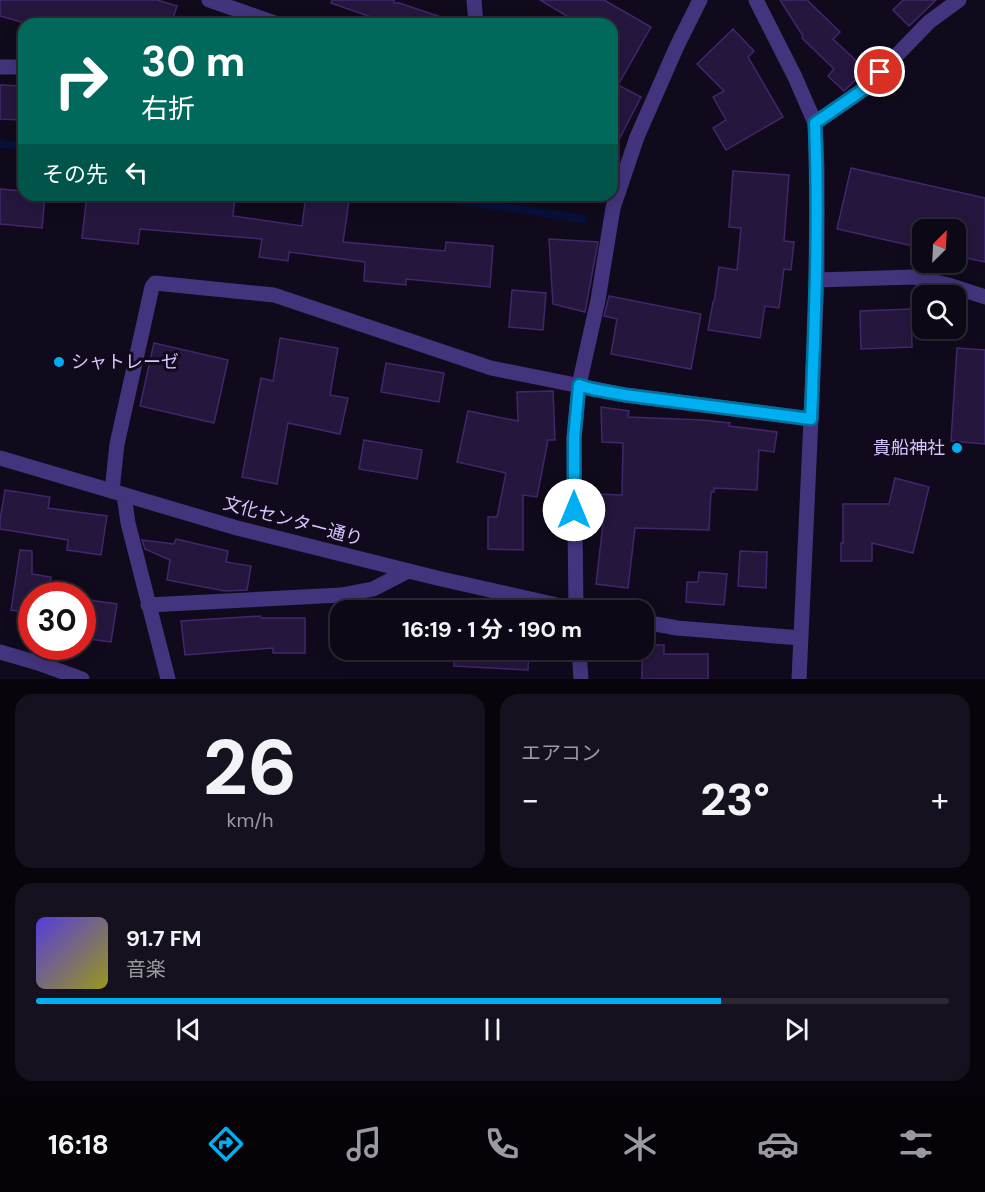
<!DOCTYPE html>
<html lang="ja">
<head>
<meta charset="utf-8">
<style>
  body { margin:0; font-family:"DM Sans","Noto Sans JP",sans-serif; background:#16111e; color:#f1f3f6; height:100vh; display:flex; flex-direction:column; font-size:22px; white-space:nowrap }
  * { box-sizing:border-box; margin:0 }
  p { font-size:20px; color:#9a9aa0 }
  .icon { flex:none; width:33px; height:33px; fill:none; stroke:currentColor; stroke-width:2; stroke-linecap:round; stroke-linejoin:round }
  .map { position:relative; height:679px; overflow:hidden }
  .drawer { display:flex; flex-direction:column; gap:15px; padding:15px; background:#07040c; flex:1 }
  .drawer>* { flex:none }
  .guide { position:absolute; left:18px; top:18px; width:600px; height:183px; border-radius:18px; box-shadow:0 3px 15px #0003,0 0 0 2px #2d2934; background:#00695c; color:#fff; overflow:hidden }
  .needle { width:39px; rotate:24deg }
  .controls { position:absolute; left:912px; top:219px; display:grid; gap:12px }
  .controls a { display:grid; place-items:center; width:54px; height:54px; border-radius:12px; background:#0d0815; box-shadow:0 3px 15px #0003,0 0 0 2px #2d2934; font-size:30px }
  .speed { position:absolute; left:18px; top:582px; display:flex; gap:12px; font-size:30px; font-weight:700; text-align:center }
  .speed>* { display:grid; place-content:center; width:78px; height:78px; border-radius:50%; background:#0d0815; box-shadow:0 3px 15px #0003,0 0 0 2px #2d2934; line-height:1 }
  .speed .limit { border:9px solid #d22; background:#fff; color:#111 }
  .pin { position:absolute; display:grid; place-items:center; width:51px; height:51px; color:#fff; margin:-26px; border:3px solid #fff; border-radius:50%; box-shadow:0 2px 6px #0007 }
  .me { position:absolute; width:66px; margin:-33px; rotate:0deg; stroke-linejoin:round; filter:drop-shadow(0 0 4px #0008) }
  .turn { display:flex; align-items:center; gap:21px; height:126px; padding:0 24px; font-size:27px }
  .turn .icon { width:78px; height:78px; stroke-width:2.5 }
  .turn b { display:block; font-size:42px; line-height:51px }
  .then { display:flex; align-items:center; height:57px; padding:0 24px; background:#0003; gap:12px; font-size:22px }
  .big { font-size:45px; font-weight:700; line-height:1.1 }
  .drawer .tile { flex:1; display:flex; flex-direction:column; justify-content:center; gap:9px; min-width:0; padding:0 21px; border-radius:18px; background:#16111e }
  .drawer .dial { align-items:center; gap:0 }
  .dial b { font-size:78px; line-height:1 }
  .song { display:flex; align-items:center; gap:18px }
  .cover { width:72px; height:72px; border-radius:9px; background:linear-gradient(135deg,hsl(250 70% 55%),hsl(60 70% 35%)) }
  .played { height:6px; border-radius:3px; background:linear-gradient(90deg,#00aff1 75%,#2d2934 75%) }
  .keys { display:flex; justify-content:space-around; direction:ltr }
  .heat { display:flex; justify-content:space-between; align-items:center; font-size:33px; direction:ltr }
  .drawer .tiles { flex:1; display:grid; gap:15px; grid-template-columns:1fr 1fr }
  .tile:last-child { grid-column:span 2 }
  .trip { position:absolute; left:330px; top:600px; width:324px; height:60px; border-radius:18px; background:#0d0815; box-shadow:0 3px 15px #0003,0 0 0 2px #2d2934; font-weight:700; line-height:60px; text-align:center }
  .menu { display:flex; height:96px; justify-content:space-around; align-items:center; background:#050308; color:#9a9aa0 }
  .menu .icon { width:42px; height:42px }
  .menu .selected { color:#00aff1 }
  .menu b { font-size:27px; color:#f1f3f6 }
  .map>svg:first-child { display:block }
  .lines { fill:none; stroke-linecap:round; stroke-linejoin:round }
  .stream { stroke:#071039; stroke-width:8 }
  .building { fill:#25163e; stroke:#40276b; stroke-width:1.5 }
  .minor { stroke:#43347d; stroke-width:15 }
  .tertiary { stroke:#43347d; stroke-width:15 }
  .route-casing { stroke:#00729d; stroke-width:15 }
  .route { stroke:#00aff1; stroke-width:10 }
  .poi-dot { fill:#00aff1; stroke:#110a1c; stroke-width:2 }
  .labels { text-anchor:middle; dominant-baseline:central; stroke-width:6; stroke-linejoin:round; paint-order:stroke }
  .poi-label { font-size:18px; fill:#d6c6ff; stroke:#110a1c; text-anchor:start }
  .street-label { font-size:18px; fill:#d6c6ff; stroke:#110a1c }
</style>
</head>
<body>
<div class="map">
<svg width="985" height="679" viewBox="0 0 985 679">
  <rect width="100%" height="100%" fill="#110a1c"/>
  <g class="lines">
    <path class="stream" d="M0 144 24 146
      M423 195 583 219"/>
  </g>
  <path class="building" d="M0 0H157L177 6 171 24H28L0 16Z
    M332 0H394V3H399L450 20V24H391L331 3Z
    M540 0H604L651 27 618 85 641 97 612 153V24H580Z
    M780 0H807L840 32 833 39 866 70 846 89 844 91 828 76 834 69 802 38 803 36Z
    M903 0H936L909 26 893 10Z
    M733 29 754 51 748 57 783 117 726 150 713 128 726 120 713 97 724 91 697 64Z
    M0 85 24 86 23 120 0 119Z
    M851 168 985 198V262L956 256V230H922V248L837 229Z
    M733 171 789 175 784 241 794 242 791 270 784 269 779 308 765 306 760 338 708 330 713 302H714L719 267 737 270 741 228 729 227Z
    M0 189 24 191V195H45L42 228 0 224Z
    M87 195H118L172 201 173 195H235L233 216 302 226 306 195 349 201 343 242 445 251 446 242 493 246 490 287 406 279V285L364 281 365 262 289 252 288 261 259 257 262 239 140 229 138 244 82 238Z
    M549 239 598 242 585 312 553 304Z
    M512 290 546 293 543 330 509 327Z
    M609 296 701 314 691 369 611 354 617 319 604 316Z
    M911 309 912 347 861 349 860 311Z
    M280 338 338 348 330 395 348 398 340 434 288 423 277 484 242 477 261 378 273 381Z
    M154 343 228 360 214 423 140 406Z
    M957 348 985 350V444L951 441Z
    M386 363 444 373 439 402 381 392Z
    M553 391 555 440H548L537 497 523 495V550L488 549V517H497L506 473 457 462 468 411 518 421 517 392Z
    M601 407 629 411 628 417 702 420 730 423 729 426 777 432 774 452 759 450 757 490 714 488V492H711L709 530 635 528 628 588 596 584 603 524H595L597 494 622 495 623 443 602 442Z
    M364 440 422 450 417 479 359 469Z
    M895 478 929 487 913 553 872 543V561H841V543H843V504H889Z
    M5 490 50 497 48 508 107 516 101 555 67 550 68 540 0 529V520Z
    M176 539 228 551 226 562 251 566 247 590 225 591 167 580 170 560 145 549 142 540 174 544Z
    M20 550 32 551V574L51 577 48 596H32V613L11 610Z
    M740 551 767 552 766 588 738 586Z
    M699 572 727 574 724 605 686 602 687 582H698Z
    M82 599 117 604 111 642 82 638Z
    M260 616 261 618H305V653H273V648L185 655 181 621Z
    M644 645H664V654H708V679H642V650H644Z
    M454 650H529L528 670 454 666Z"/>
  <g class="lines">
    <path class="minor" d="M209 0 278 24
      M474 0 476 24
      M0 67H24
      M815 123 864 89 929 22 959 0
      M817 280 913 277 949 285 985 297
      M112 491 117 444 152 287 155 283 274 295 491 368 625 395 811 419 817 280V167L815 123 795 77 756 0
      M124 495 128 523 168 679
      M148 605 341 595 373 589 408 571
      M576 610 574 438 579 385 598 300 613 208 637 137 677 46 700 0
      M579 650 581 679
      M0 652 38 663 82 679"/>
    <path class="tertiary" d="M0 458 237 528 437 578 579 610
      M644 622 677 628 801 638
      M799 679 811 419"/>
  </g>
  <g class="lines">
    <g class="route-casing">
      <path id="route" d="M574 510V438L579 385 592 389 625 395 811 419C815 321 819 222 815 123L864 89 880 72"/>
    </g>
    <use href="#route" class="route"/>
  </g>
  <g class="poi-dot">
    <circle cx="59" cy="362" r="6"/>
    <circle cx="957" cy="448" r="6"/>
  </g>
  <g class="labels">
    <g class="poi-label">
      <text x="71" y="362">シャトレーゼ</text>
      <text x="945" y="448" text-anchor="end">貴船神社</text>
    </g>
    <g class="street-label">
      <text transform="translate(293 521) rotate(15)">文化センター通り</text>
    </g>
  </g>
</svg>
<div class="controls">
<a><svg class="needle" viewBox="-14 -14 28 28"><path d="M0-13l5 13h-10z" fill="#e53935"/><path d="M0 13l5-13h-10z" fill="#9a9aa0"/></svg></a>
<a><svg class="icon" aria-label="search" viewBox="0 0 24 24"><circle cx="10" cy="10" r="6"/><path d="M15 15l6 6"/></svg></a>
</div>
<div class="speed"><div class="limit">30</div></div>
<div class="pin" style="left:880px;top:72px;background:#d93025"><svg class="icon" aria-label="arrive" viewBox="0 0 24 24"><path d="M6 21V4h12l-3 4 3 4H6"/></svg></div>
<svg class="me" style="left:574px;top:510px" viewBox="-20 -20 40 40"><circle r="19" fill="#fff"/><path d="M0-13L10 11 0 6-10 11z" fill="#00aff1"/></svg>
<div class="trip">16:19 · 1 分 · 190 m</div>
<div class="guide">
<div class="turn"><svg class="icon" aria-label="right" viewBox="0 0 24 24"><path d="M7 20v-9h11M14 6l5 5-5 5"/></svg><div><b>30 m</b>右折</div></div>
<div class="then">その先<svg class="icon" aria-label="left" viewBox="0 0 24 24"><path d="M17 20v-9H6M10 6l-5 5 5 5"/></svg></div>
</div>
</div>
<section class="drawer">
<div class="tiles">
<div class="tile dial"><b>26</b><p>km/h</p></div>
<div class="tile"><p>エアコン</p>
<div class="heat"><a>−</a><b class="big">23°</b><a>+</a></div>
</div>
<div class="tile">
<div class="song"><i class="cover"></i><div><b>91.7 FM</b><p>音楽</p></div></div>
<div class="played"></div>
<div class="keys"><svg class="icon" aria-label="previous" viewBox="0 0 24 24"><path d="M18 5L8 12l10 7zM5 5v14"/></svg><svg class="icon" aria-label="pause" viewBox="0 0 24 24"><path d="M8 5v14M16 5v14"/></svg><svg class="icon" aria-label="next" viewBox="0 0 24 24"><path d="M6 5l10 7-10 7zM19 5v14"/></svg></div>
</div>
</div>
</section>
<nav class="menu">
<b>16:18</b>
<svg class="icon selected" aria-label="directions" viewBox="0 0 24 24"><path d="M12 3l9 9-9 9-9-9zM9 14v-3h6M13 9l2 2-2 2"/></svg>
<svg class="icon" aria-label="music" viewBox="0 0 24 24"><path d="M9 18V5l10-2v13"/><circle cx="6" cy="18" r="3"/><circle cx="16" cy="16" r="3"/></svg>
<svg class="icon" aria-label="phone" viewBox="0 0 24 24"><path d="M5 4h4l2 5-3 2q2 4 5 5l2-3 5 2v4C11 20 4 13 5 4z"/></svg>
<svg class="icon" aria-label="climate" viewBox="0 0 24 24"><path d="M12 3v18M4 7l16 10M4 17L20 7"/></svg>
<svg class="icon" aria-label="car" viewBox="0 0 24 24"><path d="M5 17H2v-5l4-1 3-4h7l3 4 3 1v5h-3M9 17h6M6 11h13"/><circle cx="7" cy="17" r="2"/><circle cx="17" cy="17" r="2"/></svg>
<svg class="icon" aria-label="filters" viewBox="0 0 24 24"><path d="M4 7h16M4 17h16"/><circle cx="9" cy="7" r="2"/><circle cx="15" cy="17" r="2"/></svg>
</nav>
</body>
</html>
